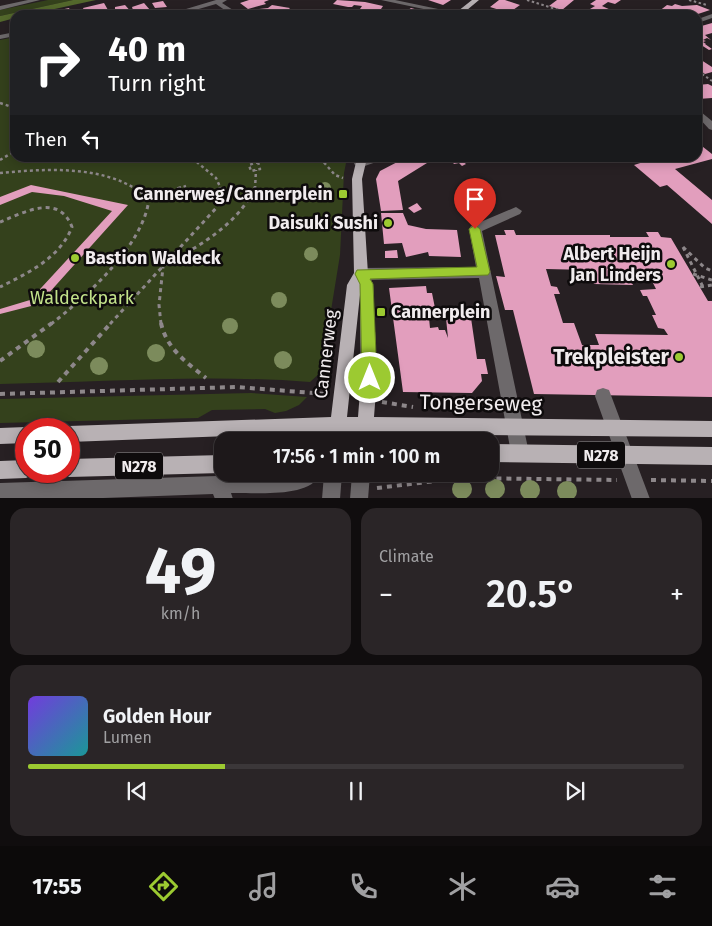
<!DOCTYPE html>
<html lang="en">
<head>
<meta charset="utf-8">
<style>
  body { margin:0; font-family:"Fira Sans",sans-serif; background:#2a2527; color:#f1f3f6; height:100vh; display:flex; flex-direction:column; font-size:19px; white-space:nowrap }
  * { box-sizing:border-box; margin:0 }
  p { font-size:16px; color:#a0a0a2 }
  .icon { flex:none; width:28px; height:28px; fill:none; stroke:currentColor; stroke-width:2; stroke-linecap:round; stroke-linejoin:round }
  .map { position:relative; height:498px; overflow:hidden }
  .side { display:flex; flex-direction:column; gap:10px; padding:10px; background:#100d0e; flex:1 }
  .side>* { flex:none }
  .hud { position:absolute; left:10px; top:10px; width:692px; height:152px; border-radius:15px; box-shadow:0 2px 12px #0003,0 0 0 1px #3b3739; background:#202124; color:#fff; overflow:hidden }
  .speed { position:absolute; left:15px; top:418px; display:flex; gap:10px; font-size:25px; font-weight:700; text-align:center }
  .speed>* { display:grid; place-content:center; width:65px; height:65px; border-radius:50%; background:#1d181a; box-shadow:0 2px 12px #0003,0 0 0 1px #3b3739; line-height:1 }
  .speed .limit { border:8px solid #d22; background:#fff; color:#111 }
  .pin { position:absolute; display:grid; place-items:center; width:42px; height:42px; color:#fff; margin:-51px -21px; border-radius:50% 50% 50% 0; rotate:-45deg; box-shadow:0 0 5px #0007 }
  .pin .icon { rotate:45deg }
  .me { position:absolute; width:55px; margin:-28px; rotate:0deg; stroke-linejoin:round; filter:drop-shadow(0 0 4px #0008) }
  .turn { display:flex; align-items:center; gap:18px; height:105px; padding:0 15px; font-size:22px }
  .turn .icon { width:65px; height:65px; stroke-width:2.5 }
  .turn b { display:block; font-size:35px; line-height:42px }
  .then { display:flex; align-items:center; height:48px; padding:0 15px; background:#0003; gap:10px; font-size:19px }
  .big { font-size:38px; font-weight:600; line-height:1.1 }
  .side .card { flex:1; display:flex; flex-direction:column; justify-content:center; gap:8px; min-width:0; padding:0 18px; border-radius:15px; background:#2a2527 }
  .side .dial { align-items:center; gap:0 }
  .dial b { font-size:65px; line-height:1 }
  .song { display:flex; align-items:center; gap:15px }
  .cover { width:60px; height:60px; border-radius:8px; background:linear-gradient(135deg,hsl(260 70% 55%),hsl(180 70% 35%)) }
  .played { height:5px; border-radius:2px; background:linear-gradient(90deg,#9cca31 30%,#3b3739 30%) }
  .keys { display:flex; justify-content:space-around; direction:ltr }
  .heat { display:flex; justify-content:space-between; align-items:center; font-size:28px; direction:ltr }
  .side .tiles { flex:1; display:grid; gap:10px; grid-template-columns:1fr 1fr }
  .card:last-child { grid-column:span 2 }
  .trip { position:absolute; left:214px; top:432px; width:285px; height:50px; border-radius:15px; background:#1d181a; box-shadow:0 2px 12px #0003,0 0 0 1px #3b3739; font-weight:600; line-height:50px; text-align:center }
  .tabs { display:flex; height:80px; justify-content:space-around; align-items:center; background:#0c0a0a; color:#a0a0a2 }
  .tabs .icon { width:35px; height:35px }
  .tabs .active { color:#9cca31 }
  .tabs b { font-size:22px; color:#f1f3f6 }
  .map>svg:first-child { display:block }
  .green { fill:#34411c }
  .water { fill:#54692c }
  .building { fill:#e29ebd; fill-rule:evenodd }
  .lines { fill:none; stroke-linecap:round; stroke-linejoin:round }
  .path-far3 { stroke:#8d878a; stroke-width:2; stroke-dasharray:2.5 2.5; stroke-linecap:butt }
  .path-far2 { stroke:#8d878a; stroke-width:2.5; stroke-dasharray:3 3; stroke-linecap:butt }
  .path-far1 { stroke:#8d878a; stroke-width:3; stroke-dasharray:4 4; stroke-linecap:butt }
  .path { stroke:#8d878a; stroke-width:4; stroke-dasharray:5 5; stroke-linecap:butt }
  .minor { fill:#6d696b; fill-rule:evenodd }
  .major { fill:#b8b1b4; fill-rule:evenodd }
  .tree { fill:#7c8b5c }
  .route { fill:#9cca31; stroke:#658320 }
  .poi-dot { fill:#9cca31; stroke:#0e0b0c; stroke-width:2 }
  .labels { text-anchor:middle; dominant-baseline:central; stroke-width:5; stroke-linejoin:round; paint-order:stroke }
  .shield { fill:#0e0b0c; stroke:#ada8aa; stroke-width:1 }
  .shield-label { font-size:16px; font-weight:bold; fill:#f1ecee }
  .poi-label { font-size:18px; font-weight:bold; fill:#f1ecee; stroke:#0e0b0c; text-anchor:end }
  .park-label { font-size:18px; fill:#c2e28a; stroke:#0e0b0c }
  .street-label { font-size:18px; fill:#f1ecee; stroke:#0e0b0c }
  .near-poi-label { font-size:21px; font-weight:bold; fill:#f1ecee; stroke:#0e0b0c; text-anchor:end }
  .near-street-label { font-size:21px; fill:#f1ecee; stroke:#0e0b0c }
</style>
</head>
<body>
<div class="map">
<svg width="712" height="499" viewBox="0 0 712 499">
  <rect width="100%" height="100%" fill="#272023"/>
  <path class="green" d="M48 0H73L0 16V10Z
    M15 37V158H347L344 173 340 255 321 372 310 382C207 374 103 382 0 384V40Z
    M251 393 307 397 299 405 286 411 275 413 265 409 212 410 198 418 0 423V399Z"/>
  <path class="water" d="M73 0H96L27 15H15V18L0 22V16Z"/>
  <path class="building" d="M249 0H269L264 2 266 4 248 9 240 3Z
    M337 0 365 2 383 6 381 9 385 10 383 14 362 10 360 9 362 6 354 5 352 7H348L333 4Z
    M428 0H451L443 5Z
    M499 0H505L520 5 513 10 509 9 506 12 490 7Z
    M557 0H574L562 10 549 6Z
    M596 0H621L615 4 608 2 602 6 622 15H609L590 9 595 6 590 4Z
    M163 1 167 7 155 8 152 3Z
    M104 3 108 10H104L107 15H86L83 8Z
    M144 3 150 10 134 13 132 7Z
    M675 4 682 6 697 5 710 10 695 15H647L658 12 667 5 672 6Z
    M125 5 133 14 115 15V7Z
    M272 5 290 8 287 11 295 13 298 10 316 13 314 15H282L257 11 259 9 268 8Z
    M69 8 72 15H53L51 12Z
    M411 8 422 11 417 15H401Z
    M712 23V33L705 35 711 40 707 38 703 40 706 41 703 42 706 44H705L712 49 709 50 698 43V27Z
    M698 58 712 67V72L705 74 698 69 699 65Z
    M708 84 712 86V98L698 99V85Z
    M698 143 712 154V159L675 169 712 200V224L667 185 660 187 634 165 656 158H698Z
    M405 158H445L427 163 398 181 403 210 381 211 376 179 380 171Z
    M454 158H459L466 164 462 166 459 163 454 164 450 159Z
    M31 185 128 205 39 304 0 314V309L30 300 112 211 64 196 32 192 0 205V197Z
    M417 203 422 209 414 213 408 208Z
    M381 213H403L408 225 426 229 457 230 461 257 429 256 428 252 406 257 402 243 384 244Z
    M504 230H514L516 235H610V237H649L646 232H658L661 237 671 238 708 301H712V397L534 394 513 310H505L496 276 505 277 495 235H506ZM546 269 588 270 594 284 633 285 626 271H647L656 289 640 290 643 296H647L656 315H652L658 328 664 329 668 335 595 334 599 345H582L574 323H563L554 294H560L557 287 551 286Z
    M397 250 398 258H385V251Z
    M426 286 427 293H432L437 318H429L430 328 438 327 439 330H445L448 338 446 318H471L477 359H485L488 374H481L482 381 472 393 403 392 389 288Z"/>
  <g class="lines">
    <path class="path-far3" d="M527 0 575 15
      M689 0 707 5
      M698 71 712 81"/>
    <path class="path-far2" d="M0 103 15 108
      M192 158 216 178 221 189
      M251 158 253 163
      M320 158 335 175 343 178
      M0 160 15 151
      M258 162 260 169 251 171 249 165Z
      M0 173C43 169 97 165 136 189
      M178 189 186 186
      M255 189 256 170"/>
    <path class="path-far1" d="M147 199 182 187
      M0 222C25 212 59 193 72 227 60 258 28 273 0 287
      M683 247 703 287
      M683 247 705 268 712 271
      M165 265C199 246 239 224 255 187
      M693 274 712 280
      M700 287 712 285
      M51 324C85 298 139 249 148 205L142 193 134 187
      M110 324 218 206 221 197 220 187
      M161 324 159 305 163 267"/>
    <path class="path" d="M161 323C166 348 187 363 206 378
      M0 361 52 323
      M58 382 111 323
      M0 394 237 387 326 394
      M382 402 413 407
      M651 480 712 481
      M377 488 461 478 617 480"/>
    <path class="minor" d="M28 0H40L0 10V6Z
      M216 0H227L222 3 233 10 250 15 229 13 216 4 178 15H166Z
      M381 0H395L462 14 452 15Z
      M712 14V18L698 23V19Z
      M15 32V36L0 39V35Z
      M701 112 712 121V130L709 129 698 117V113Z
      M368 158H383L382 160 359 168 354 164 355 161Z
      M516 207 522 211 520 214 482 231 529 453 526 459 520 462 514 459 511 453 479 278 361 280 356 278 354 274 356 270 361 268 476 267 469 229 471 226Z
      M603 388 609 390 650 499H632L595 396 597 390Z
      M277 474H320C310 499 254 492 231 493L233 499H215L213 494 76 499H0V483Z
      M324 474H342L340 499H322Z
      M352 474H370L368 499H350Z"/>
    <path class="major" d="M472 0H479L461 15H453Z
      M357 158H367L362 179 368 274 373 284 377 378 374 417 712 421V437L373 434 372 441H356V434H345L344 441H328V433H313L69 442V429H63L69 426 331 417 347 285 354 273 352 179ZM360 295 361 378 358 417H347Z
      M26 427 31 429H26V443L0 444V428Z
      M490 444 712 447V465L490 462Z
      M222 455V473L69 477 63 474 62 471H69V459Z
      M26 460V471H34L32 475 26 478 0 479V461Z"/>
  </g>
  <g class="tree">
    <circle cx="325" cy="188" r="6"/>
    <circle cx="311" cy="254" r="7"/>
    <circle cx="279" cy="300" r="8"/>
    <circle cx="230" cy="326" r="8"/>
    <circle cx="36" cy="349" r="9"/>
    <circle cx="156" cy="353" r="9"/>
    <circle cx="283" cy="360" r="9"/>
    <circle cx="99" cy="366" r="9"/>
    <circle cx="462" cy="489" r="10"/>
    <circle cx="495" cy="489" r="10"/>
    <circle cx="530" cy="490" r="10"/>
    <circle cx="567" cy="491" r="10"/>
  </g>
  <path class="route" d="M475 225 480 229 490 272 488 275 370 279 373 284 377 378 374 383 370 385 365 383 362 378 360 284 355 274 357 270 477 267 469 229Z"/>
  <g class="poi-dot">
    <rect x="338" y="189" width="10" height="10" rx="2.5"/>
    <circle cx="388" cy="223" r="5"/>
    <circle cx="75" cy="258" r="5"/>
    <circle cx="671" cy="264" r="5"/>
    <rect x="376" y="307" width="10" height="10" rx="2.5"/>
    <circle cx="679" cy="357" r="5"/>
  </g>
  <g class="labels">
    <g class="shield">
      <rect x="577" y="441.5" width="48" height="27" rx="4"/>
      <rect x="115" y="452.5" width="48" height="27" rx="4"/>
    </g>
    <g class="shield-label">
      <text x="601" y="455">N278</text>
      <text x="139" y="466">N278</text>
    </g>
    <g class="poi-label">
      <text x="333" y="194">Cannerweg/Cannerplein</text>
      <text x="378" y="223">Daisuki Sushi</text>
      <text x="661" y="254">Albert Heijn<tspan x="661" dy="21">Jan Linders</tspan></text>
      <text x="85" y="258" text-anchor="start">Bastion Waldeck</text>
      <text x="391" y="312" text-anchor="start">Cannerplein</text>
    </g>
    <g class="park-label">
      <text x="82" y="298">Waldeckpark</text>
    </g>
    <g class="street-label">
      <text transform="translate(326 354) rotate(-83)">Cannerweg</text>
    </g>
    <g class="near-poi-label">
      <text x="669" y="357">Trekpleister</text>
    </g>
    <g class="near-street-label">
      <text transform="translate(481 403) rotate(1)">Tongerseweg</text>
    </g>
  </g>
</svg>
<div class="speed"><div class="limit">50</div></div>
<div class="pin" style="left:475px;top:229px;background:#d93025"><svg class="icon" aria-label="arrive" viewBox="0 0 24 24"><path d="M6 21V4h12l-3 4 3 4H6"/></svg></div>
<svg class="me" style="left:370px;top:378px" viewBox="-20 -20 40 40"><circle r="17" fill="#9cca31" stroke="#fff" stroke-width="3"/><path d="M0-11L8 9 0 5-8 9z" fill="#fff"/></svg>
<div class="trip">17:56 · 1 min · 100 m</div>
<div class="hud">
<div class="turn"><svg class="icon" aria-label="right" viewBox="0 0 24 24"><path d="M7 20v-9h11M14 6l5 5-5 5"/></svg><div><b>40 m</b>Turn right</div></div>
<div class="then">Then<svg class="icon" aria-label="left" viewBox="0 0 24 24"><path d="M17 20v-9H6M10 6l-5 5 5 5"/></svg></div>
</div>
</div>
<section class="side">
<div class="tiles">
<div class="card dial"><b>49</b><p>km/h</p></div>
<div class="card"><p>Climate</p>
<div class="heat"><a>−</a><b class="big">20.5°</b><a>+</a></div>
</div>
<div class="card">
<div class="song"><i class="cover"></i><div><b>Golden Hour</b><p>Lumen</p></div></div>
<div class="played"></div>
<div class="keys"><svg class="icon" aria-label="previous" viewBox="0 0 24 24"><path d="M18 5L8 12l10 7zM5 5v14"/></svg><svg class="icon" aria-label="pause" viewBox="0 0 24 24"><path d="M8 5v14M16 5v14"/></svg><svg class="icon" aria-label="next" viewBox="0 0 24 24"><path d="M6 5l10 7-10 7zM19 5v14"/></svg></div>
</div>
</div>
</section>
<nav class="tabs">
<b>17:55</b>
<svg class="icon active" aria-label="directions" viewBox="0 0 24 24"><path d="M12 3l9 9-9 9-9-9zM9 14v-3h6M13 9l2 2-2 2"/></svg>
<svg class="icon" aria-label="music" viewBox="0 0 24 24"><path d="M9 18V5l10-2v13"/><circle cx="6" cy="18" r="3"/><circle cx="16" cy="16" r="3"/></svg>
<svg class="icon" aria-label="phone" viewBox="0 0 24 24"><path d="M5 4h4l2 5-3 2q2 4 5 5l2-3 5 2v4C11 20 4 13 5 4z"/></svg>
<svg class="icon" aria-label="climate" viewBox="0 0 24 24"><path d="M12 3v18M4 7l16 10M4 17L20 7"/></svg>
<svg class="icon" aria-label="car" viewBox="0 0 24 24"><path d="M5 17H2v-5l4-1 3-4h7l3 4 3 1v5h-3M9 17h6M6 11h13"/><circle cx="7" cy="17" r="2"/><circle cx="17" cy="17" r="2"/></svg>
<svg class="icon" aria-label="filters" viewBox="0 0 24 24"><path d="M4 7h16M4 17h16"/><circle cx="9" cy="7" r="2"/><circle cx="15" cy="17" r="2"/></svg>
</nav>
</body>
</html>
